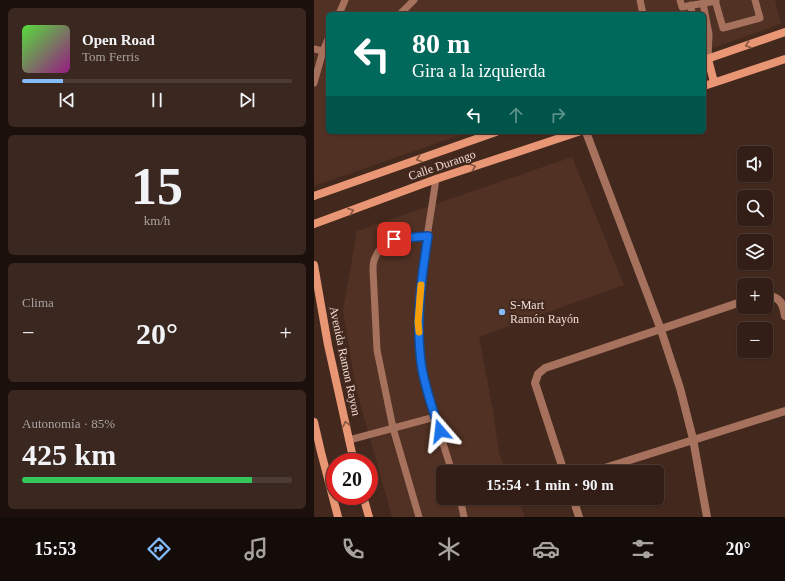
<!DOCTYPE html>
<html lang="es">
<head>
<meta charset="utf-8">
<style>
  body { margin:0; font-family:Georgia,serif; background:#3a271f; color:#f1f3f6; height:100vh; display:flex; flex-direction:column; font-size:15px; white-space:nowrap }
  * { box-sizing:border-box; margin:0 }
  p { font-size:13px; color:#a8a2a1 }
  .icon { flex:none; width:22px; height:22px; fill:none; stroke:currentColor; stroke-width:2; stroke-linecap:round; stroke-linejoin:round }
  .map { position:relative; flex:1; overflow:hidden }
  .sheet { display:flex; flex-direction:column; gap:8px; padding:8px; background:#1c100c; width:314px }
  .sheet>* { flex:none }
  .hud { position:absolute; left:12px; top:12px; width:380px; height:122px; border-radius:6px; box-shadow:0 1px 3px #0004,0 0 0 1px #4d3c35; background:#00695c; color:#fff; overflow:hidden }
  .tools { position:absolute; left:423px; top:146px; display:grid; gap:8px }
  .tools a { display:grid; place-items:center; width:36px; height:36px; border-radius:6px; background:#321e16; box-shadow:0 1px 3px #0004,0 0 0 1px #4d3c35; font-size:20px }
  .speed { position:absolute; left:12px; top:453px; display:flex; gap:8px; font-size:20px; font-weight:700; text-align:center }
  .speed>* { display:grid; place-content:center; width:52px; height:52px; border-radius:50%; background:#321e16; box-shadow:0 1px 3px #0004,0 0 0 1px #4d3c35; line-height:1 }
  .speed .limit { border:6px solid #d22; background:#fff; color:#111 }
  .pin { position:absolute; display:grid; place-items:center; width:34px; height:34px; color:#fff; margin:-17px; border-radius:8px; box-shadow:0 2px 6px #0006 }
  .me { position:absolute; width:44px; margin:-22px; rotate:343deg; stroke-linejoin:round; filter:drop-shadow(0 0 3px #0008) }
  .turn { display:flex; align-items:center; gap:14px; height:84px; padding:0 20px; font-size:18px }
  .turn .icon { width:52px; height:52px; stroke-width:2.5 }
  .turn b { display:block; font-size:28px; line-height:34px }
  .lanes { display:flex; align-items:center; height:38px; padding:0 20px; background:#0003; justify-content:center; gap:20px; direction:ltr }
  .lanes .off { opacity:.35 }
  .big { font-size:30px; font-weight:600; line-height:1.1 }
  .sheet .widget { flex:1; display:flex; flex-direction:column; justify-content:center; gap:6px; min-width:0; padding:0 14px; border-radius:6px; background:#3a271f }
  .sheet .dial { align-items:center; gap:0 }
  .dial b { font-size:52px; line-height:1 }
  .song { display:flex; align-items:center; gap:12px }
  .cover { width:48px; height:48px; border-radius:6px; background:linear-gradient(135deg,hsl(110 70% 55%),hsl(310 70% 35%)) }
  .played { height:4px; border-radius:2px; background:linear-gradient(90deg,#86bbfb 15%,#4d3c35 15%) }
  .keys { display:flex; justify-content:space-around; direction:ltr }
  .heat { display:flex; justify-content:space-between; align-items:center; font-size:22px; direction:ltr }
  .charge { height:6px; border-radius:3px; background:linear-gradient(90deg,#34c759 85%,#4d3c35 0) }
  .trip { position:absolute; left:122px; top:465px; width:228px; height:40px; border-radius:6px; background:#321e16; box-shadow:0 1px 3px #0004,0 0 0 1px #4d3c35; font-weight:600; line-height:40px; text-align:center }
  .tab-bar { display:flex; height:64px; justify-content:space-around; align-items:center; background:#140c09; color:#a8a2a1 }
  .tab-bar .icon { width:28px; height:28px }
  .tab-bar .selected { color:#86bbfb }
  .tab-bar b { font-size:18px; color:#f1f3f6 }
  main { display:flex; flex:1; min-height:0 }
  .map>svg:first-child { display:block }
  .built { fill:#513123 }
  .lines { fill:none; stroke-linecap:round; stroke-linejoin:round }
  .service { stroke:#a6725d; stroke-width:7 }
  .minor { stroke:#a6725d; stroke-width:8 }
  .secondary { stroke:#e89674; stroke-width:8 }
  .oneway { stroke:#855440 }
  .route-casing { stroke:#114b97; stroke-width:10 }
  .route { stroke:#1a73e8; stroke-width:7 }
  .slow { stroke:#f59e0b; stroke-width:7 }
  .poi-dot { fill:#86bbfb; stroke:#43281d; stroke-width:1.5 }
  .labels { text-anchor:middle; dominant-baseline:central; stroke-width:4; stroke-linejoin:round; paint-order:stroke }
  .street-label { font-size:12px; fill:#efddd6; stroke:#43281d }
  .poi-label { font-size:12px; fill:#efddd6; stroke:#43281d; text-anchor:start }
</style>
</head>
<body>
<main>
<section class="sheet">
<div class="widget">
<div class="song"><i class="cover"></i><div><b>Open Road</b><p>Tom Ferris</p></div></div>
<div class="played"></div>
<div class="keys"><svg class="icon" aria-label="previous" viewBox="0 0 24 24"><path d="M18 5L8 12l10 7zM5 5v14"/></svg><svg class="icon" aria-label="pause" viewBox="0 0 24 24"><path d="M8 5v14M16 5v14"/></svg><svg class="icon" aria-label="next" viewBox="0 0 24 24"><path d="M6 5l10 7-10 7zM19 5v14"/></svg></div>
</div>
<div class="widget dial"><b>15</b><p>km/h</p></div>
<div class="widget"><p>Clima</p>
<div class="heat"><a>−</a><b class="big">20°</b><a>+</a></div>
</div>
<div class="widget"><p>Autonomía · 85%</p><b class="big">425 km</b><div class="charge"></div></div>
</section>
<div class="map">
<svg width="471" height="517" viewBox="0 0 471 517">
  <rect width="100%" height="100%" fill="#43281d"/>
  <path class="built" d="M0 0H461L467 24 390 51V14H14V132H155L0 186Z
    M258 157 310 285 165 337 178 405 185 453 193 472H129V498H204L211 517H78L41 385 29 310 43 231Z"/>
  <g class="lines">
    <path class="service" d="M326 0 329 14
      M366 0 368 7 402 1
      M401 0 409 28 446 18 441 0
      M389 3 395 34 394 59
      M377 5 378 14
      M25 14 31 0
      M86 14 100 0
      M0 49 9 51
      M0 83 9 51 14 39
      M122 179C114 234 102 290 106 346 107 353 107 362 108 370 115 403 128 439 138 472
      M35 440 121 417
      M146 498 150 517
      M105 517 79 428 63 350 59 270C59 266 59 261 61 258 69 236 95 238 114 235"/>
    <path class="minor" d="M272 132 347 330 366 388 379 439 393 517
      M452 295C466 297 469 303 471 316
      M250 472 221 383 224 374 231 368 430 301
      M278 472 471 411
      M259 498 265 517"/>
    <path class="secondary" d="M394 59 400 82
      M390 60 471 32
      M390 86 471 59
      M0 196 182 132
      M0 224 122 179 264 132
      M0 265 14 345 40 462
      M0 422 7 452 24 517
      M49 496 55 517"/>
  </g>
  <defs><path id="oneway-chevron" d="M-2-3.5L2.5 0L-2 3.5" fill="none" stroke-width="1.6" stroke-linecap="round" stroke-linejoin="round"/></defs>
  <g class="oneway">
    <use href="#oneway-chevron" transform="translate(434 45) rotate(161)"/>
    <use href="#oneway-chevron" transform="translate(105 159) rotate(161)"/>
    <use href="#oneway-chevron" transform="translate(159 167) rotate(-18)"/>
    <use href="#oneway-chevron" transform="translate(37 211) rotate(-20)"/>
    <use href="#oneway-chevron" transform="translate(32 424) rotate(-103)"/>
  </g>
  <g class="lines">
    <g class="route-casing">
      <path id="route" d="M80 239 114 236C107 280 101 325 108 369 112 390 119 411 126 431"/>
    </g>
    <use href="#route" class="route"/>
    <path class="slow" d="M105 332 104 322 107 285"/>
  </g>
  <circle class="poi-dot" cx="188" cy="312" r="4"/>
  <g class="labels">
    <g class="street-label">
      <text transform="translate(128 165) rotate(-19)">Calle Durango</text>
      <text transform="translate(31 361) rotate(78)">Avenida Ramon Rayon</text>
    </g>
    <g class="poi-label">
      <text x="196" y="305">S-Mart<tspan x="196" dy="14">Ramón Rayón</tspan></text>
    </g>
  </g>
</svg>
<div class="tools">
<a><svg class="icon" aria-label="sound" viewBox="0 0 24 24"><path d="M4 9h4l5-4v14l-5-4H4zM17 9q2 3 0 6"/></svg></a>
<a><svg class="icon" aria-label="search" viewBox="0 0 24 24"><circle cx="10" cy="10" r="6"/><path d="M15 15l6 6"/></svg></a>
<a><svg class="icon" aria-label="layers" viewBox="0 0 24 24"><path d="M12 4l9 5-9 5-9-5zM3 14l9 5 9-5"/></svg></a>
<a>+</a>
<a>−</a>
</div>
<div class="speed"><div class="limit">20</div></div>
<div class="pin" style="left:80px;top:239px;background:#d93025"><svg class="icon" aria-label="arrive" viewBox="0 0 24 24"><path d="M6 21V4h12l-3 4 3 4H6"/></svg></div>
<svg class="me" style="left:126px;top:431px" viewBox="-20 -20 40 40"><path d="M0-17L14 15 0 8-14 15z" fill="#1a73e8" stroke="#fff" stroke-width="4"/></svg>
<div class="trip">15:54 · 1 min · 90 m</div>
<div class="hud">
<div class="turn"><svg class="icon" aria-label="left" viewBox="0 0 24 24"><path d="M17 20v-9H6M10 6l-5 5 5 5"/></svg><div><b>80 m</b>Gira a la izquierda</div></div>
<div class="lanes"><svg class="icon" aria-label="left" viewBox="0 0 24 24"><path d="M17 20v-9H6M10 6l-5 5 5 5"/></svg><svg class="icon off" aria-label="ahead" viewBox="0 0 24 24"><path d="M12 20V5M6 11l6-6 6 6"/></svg><svg class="icon off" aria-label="right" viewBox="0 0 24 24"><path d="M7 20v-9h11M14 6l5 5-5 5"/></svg></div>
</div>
</div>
</main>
<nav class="tab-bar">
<b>15:53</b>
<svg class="icon selected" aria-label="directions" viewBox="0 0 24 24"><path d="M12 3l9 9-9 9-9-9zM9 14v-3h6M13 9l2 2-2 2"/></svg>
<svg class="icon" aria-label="music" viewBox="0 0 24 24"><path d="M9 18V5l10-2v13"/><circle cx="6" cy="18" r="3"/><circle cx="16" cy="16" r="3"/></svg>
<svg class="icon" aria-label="phone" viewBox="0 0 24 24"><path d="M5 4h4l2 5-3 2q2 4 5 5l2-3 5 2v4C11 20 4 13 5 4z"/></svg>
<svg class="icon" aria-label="climate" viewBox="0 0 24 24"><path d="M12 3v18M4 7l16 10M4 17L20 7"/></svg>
<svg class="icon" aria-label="car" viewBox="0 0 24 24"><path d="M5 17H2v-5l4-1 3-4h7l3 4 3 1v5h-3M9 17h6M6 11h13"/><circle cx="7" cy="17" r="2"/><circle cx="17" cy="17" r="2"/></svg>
<svg class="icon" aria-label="filters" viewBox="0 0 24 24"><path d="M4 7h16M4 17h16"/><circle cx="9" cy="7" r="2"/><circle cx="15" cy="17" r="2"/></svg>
<b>20°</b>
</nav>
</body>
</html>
